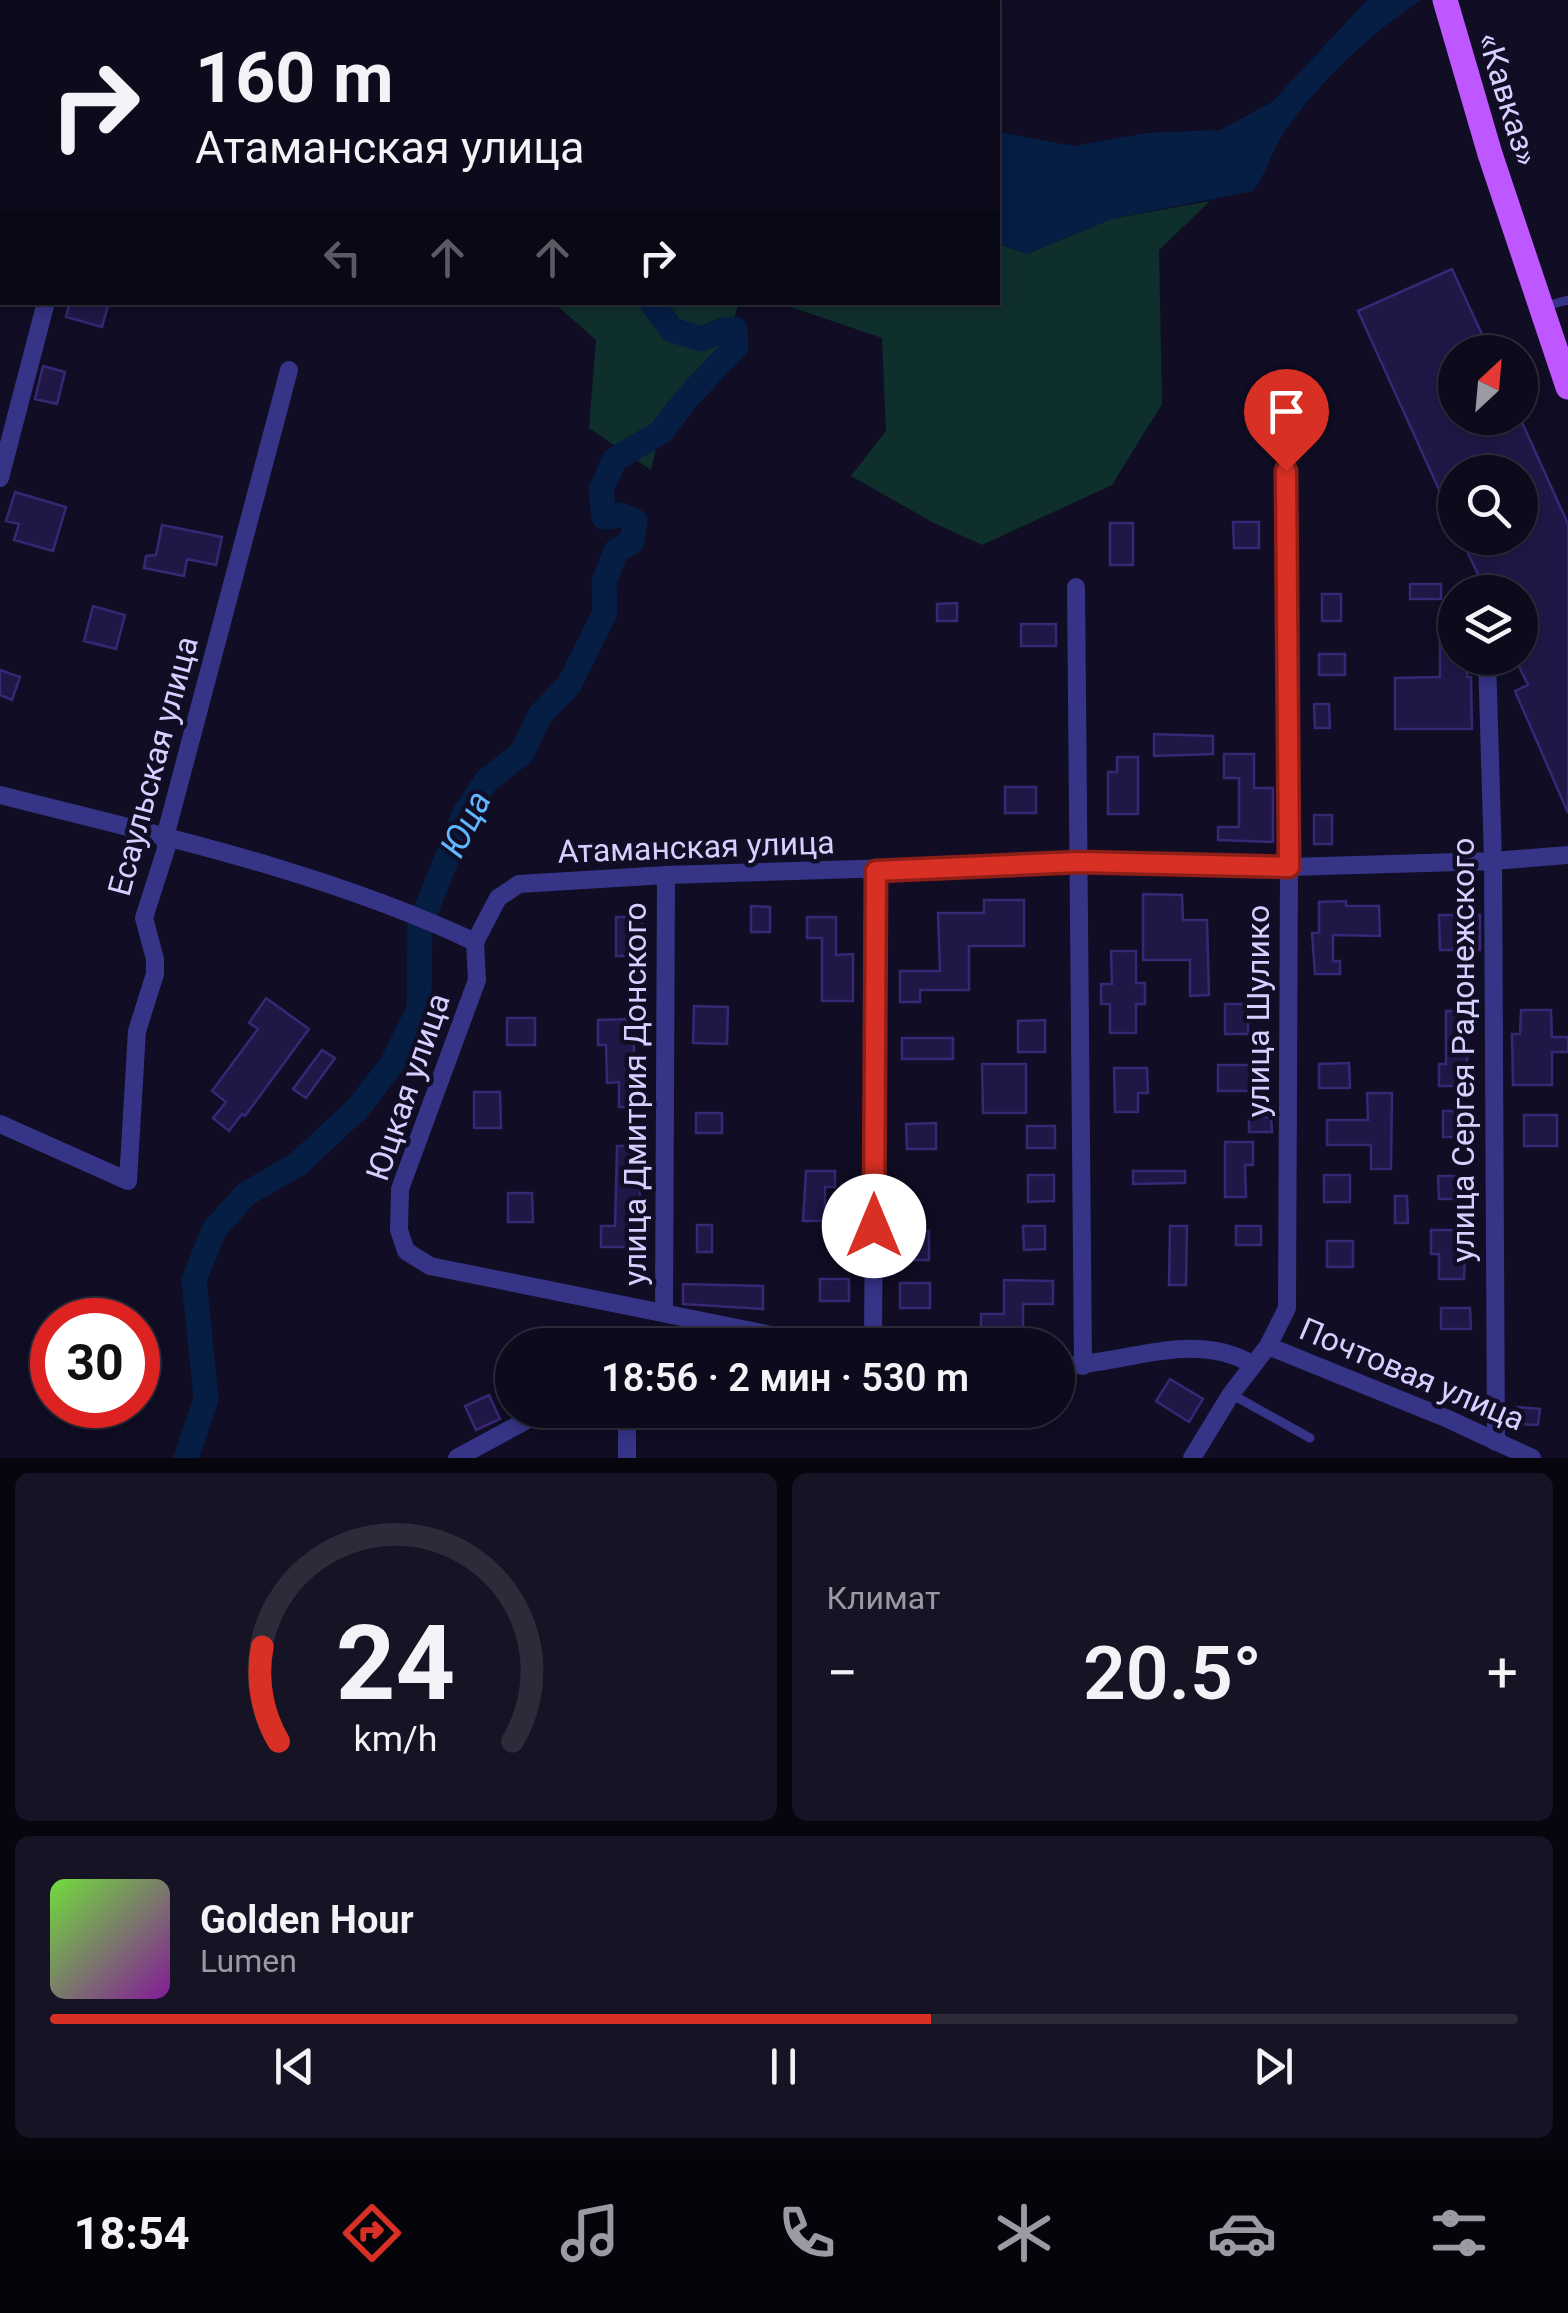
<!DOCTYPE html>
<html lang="ru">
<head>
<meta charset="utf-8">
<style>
  body { margin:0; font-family:Roboto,sans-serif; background:#151324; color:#f1f3f6; height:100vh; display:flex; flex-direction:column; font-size:38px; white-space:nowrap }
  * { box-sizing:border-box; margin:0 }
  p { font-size:32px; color:#9a9aa3 }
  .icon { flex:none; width:55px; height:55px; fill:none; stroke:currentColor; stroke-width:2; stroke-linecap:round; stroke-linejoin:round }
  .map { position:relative; height:1458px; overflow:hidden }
  .panel { display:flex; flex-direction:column; gap:15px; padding:15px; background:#07060f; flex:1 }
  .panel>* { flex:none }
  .hud { position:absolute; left:0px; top:0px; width:1000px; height:305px; box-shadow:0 5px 15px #0003,0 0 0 2px #2c2b3a; background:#0c0a1b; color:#f1f3f6; overflow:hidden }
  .needle { width:65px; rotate:26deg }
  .buttons { position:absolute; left:1438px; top:335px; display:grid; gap:20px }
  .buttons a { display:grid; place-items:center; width:100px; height:100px; border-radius:50%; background:#0c0a1b; box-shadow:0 5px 15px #0003,0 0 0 2px #2c2b3a; font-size:50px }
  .speed { position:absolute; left:30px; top:1298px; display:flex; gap:20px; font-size:50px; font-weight:700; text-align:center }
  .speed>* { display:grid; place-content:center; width:130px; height:130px; border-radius:50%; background:#0c0a1b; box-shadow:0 5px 15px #0003,0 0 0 2px #2c2b3a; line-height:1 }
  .speed .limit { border:15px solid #d22; background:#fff; color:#111 }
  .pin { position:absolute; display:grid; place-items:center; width:85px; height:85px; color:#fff; margin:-102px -42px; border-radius:50% 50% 50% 0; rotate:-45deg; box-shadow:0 0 10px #0007 }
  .pin .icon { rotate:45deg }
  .me { position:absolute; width:110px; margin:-55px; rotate:0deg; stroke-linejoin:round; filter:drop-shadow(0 0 8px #0008) }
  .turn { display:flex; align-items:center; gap:35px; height:210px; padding:0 30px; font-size:45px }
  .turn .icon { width:130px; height:130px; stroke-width:2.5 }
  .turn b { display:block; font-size:70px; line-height:85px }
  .lanes { display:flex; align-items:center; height:95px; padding:0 30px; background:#0003; justify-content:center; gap:50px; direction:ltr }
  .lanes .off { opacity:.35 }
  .big { font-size:75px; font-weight:600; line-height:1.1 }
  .panel .widget { flex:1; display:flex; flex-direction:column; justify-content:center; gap:15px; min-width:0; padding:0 35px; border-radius:15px; background:#151324 }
  .panel .dial { align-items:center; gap:0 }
  .dial svg { height:260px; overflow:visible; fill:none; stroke:#2c2b3a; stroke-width:7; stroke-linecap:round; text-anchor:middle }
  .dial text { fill:#f1f3f6; stroke:none }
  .song { display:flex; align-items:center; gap:30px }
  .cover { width:120px; height:120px; border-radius:15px; background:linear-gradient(135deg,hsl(100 70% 55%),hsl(290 70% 35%)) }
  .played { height:10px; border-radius:5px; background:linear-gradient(90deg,#d93025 60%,#2c2b3a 60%) }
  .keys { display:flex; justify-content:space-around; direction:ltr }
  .heat { display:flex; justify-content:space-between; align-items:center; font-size:55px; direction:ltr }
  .panel .tiles { flex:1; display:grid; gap:15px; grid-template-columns:1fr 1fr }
  .widget:last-child { grid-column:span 2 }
  .trip { position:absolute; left:495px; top:1328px; width:580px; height:100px; border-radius:50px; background:#0c0a1b; box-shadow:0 5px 15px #0003,0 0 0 2px #2c2b3a; font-weight:600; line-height:100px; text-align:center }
  .menu { display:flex; height:160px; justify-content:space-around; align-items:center; background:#05040b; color:#9a9aa3 }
  .menu .icon { width:70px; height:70px }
  .menu .current { color:#d93025 }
  .menu b { font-size:45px; color:#f1f3f6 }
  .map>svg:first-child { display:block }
  .green { fill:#0f2f2d }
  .water { fill:#061d44 }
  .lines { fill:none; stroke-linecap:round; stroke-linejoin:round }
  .river { stroke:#061d44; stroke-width:25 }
  .building { fill:#201747; stroke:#362874; stroke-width:2.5 }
  .lane { stroke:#363487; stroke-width:9 }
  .street { stroke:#363487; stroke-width:18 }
  .primary { stroke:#be57ff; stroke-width:25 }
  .route-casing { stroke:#8d1f18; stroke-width:25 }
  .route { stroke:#d93025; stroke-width:18 }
  .labels { text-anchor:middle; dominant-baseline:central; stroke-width:9; stroke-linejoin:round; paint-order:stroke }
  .street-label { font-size:32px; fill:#d5d0ff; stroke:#100d24 }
  .water-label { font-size:35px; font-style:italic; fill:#5eb7ff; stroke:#100d24 }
</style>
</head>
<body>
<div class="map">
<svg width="1568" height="1458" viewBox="0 0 1568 1458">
  <rect width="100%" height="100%" fill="#100d24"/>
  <path class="green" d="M0 0H344L348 2H2V77Z
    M1210 201 1159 250 1162 404 1112 485 982 545 932 522 851 476 886 431 882 338 779 303 998 302V244L1027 254 1111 219Z
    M554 303H739L726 343 711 365 666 405 651 470 589 428 596 340Z"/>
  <path class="water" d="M1367 0H1421C1372 32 1314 86 1282 136 1271 154 1266 174 1253 191L1111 219 1027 254 998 244V132L1074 146 1146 133 1220 130 1272 102Z"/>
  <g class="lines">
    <path class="river" d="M186 1458 206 1399 194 1280 214 1230 246 1194 298 1164 358 1108 392 1064 419 1009 420 925 465 813 487 780 522 753 540 715 569 685 605 612 604 582 616 551 632 542 635 521 621 515 604 517 601 490 615 459 661 432 688 397 736 346 735 329 723 330 702 339 672 330 651 302"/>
  </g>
  <path class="building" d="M1452 269 1490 352H1455V418H1520L1568 524V813L1515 691 1528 685 1515 658H1520V592H1486L1461 538H1520V472H1455V525L1358 311Z
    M70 302H109L102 327 66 317Z
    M43 366 65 372 57 404 35 399Z
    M15 492 66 507 53 551 14 540 19 524 6 521Z
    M1233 522H1259V548H1234Z
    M1110 523H1133V565H1110Z
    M162 525 222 537 216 565 187 559 184 576 144 568 146 556 156 555Z
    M1410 584H1441V599H1410Z
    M1322 594H1341V621H1322Z
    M957 603V621H937V604Z
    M93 606 125 615 116 649 84 641Z
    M1021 624H1056V646H1021Z
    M1440 635H1455V658H1467V677H1471L1472 729H1395V678L1440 677Z
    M1319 654H1345V675H1319Z
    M0 670 20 677 12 700 0 695Z
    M1314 704H1329L1330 728H1315Z
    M1154 734 1213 736V754L1154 756Z
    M1224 754H1254V788H1273V842L1218 840V827H1239V778H1224Z
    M1117 757H1138V814H1108V772H1117Z
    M1005 787H1036V813H1005Z
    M1314 815H1332V844H1314Z
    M1143 894 1182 895 1183 920H1207L1209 995 1190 996V960H1143Z
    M984 900H1024V946H969V990H920V1002H900V971H940L938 913H984Z
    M1346 901V906H1379L1380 936 1333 935V961H1340V974H1315L1312 933H1319V902Z
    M751 906 770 907V932H751Z
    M1439 915H1480V950H1440Z
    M616 917H642V938H635V956H616Z
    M807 917H836V955L853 954V1001H822V938H807Z
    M1111 951H1136V983H1145V1004H1136V1033H1110V1004H1101V984H1112Z
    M266 998 309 1029 245 1116 242 1114 229 1131 213 1118 226 1102 212 1091 258 1029 249 1023Z
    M1225 1004H1248V1034H1225Z
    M694 1006 728 1007 727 1044 693 1043Z
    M1521 1010H1551L1552 1037H1568V1052H1552V1085H1513L1512 1034H1520Z
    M1446 1011H1469L1466 1086H1439V1064H1446Z
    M507 1018H535V1045H507Z
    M634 1019V1093H640V1107H619V1082L607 1083 606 1045H598V1020Z
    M1045 1020V1052H1018V1021Z
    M902 1038H953V1059H902Z
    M322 1050 335 1058 306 1098 293 1089Z
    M1349 1063 1350 1088H1319V1064Z
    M982 1064H1026V1113H983Z
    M1218 1065H1252L1253 1091H1218Z
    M1114 1068H1147L1148 1093H1138V1112H1115Z
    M474 1092H500L501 1128H474Z
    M1367 1093H1392L1391 1169H1371V1145H1327V1120H1368Z
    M1443 1111H1470V1137H1443Z
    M696 1113H722V1133H696Z
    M1524 1115H1557V1146H1524Z
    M1249 1117H1271L1272 1132H1249Z
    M936 1123V1149H907L906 1124Z
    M1027 1126H1055V1148H1027Z
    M1225 1142H1253V1165H1245L1246 1197H1225Z
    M617 1146H640V1247H601V1226H615Z
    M806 1171H835V1187H825V1221H803Z
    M1133 1171H1185V1183L1133 1184Z
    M1028 1175H1054V1201L1028 1202Z
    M1324 1175H1350V1202H1324Z
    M1438 1176H1468L1469 1199H1439Z
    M508 1193H532L533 1222H508Z
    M1395 1196H1407L1408 1223H1395Z
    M697 1225H712V1252H697Z
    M1023 1226H1045V1249L1024 1250Z
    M1170 1226H1187L1186 1285H1169Z
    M1236 1226H1261V1245H1236Z
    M1431 1230H1466L1464 1279H1439V1254H1431Z
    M902 1231H929V1260H903Z
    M1327 1241H1353V1267H1327Z
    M820 1279H849V1301H820Z
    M1004 1280 1053 1281V1304H1023V1344H981V1314H1004Z
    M900 1283H930V1308H900Z
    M683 1284 763 1286V1309L683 1304Z
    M1441 1308H1470L1471 1329H1441Z
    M1170 1379 1203 1399 1189 1422 1156 1401Z
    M489 1395 500 1419 476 1430 465 1406Z
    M1517 1407 1540 1409 1538 1425 1516 1424Z"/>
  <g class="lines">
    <path class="lane" d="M1553 304 1568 300
      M1231 1394 1310 1438"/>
    <path class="street" d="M0 478 46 302
      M1076 587 1083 1366
      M1487 658 1493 861 1496 1442
      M0 795C161 836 324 871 475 942
      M475 942 498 898 519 884 666 875 1079 862 1289 867 1493 861 1568 855
      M475 942 477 980 400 1189 399 1230 406 1251 430 1266 821 1345
      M0 1124 128 1181 137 1031 155 974V959L144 918 166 849 165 837 289 370
      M664 1313 666 875
      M873 1345 876 871
      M1268 1346 1448 1419 1532 1458
      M1058 1366C1124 1365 1191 1329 1252 1364
      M573 1410 627 1422V1458
      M457 1458 536 1415 555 1410
      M1192 1458 1231 1394 1268 1346 1287 1308 1289 867 1286 431"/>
    <path class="primary" d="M1445 0 1490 154 1568 387"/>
  </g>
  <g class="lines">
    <g class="route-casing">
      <path id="route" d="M874 1226 876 871 1079 862 1289 867 1286 471"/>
    </g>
    <use href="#route" class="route"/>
  </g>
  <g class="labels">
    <g class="street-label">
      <text transform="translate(1508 99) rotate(73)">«Кавказ»</text>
      <text transform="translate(153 766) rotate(-75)">Есаульская улица</text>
      <text transform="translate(696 847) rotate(-2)">Атаманская улица</text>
      <text transform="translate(1258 1011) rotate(-90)">улица Шулико</text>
      <text transform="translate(1463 1050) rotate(-90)">улица Сергея Радонежского</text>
      <text transform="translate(408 1087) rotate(-71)">Юцкая улица</text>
      <text transform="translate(635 1094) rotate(-90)">улица Дмитрия Донского</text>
      <text transform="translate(1412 1374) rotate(23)">Почтовая улица</text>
    </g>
    <g class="water-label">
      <text transform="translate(466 824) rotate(-63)">Юца</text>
    </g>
  </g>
</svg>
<div class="buttons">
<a><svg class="needle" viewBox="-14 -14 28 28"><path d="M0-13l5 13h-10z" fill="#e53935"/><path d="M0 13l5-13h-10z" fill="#9a9aa3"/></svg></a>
<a><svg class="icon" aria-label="search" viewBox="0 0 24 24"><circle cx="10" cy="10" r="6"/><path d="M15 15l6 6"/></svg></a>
<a><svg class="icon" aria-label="layers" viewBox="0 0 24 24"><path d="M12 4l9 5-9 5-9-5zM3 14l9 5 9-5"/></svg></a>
</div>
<div class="speed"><div class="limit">30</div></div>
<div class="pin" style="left:1286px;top:471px;background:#d93025"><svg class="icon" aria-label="arrive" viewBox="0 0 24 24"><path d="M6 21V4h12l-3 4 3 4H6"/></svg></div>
<svg class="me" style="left:874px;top:1226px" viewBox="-20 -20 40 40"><circle r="19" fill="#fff"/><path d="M0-13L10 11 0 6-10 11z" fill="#d93025"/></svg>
<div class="trip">18:56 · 2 мин · 530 m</div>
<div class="hud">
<div class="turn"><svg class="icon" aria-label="right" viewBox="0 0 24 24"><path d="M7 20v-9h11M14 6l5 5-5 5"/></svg><div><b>160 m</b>Атаманская улица</div></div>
<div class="lanes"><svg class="icon off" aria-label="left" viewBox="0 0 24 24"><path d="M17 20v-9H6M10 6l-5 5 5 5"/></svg><svg class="icon off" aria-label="ahead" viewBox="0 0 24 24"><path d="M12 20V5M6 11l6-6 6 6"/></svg><svg class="icon off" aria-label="ahead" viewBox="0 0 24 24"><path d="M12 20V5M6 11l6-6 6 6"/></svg><svg class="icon" aria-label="right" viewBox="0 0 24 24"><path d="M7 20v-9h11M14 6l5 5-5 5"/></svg></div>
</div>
</div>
<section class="panel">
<div class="tiles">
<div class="widget dial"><svg viewBox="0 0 100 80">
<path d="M14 69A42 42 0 1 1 86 69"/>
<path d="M14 69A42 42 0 0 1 9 40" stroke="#d93025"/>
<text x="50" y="56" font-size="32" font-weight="700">24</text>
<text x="50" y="72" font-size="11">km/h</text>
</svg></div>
<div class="widget"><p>Климат</p>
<div class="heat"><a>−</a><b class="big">20.5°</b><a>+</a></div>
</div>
<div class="widget">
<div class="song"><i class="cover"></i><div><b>Golden Hour</b><p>Lumen</p></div></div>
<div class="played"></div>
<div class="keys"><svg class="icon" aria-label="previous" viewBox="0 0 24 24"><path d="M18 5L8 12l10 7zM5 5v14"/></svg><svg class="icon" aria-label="pause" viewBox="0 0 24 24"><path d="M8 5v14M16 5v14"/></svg><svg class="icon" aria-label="next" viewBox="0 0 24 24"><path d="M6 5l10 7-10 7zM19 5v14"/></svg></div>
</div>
</div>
</section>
<nav class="menu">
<b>18:54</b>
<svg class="icon current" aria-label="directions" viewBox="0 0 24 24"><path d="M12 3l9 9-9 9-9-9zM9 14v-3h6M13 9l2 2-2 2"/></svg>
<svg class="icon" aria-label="music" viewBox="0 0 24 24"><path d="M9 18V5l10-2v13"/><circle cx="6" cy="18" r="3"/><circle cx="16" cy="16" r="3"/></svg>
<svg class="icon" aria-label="phone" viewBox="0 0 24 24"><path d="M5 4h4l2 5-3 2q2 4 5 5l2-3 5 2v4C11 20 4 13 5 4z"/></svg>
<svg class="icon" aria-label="climate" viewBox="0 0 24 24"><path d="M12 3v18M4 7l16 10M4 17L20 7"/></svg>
<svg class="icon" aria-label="car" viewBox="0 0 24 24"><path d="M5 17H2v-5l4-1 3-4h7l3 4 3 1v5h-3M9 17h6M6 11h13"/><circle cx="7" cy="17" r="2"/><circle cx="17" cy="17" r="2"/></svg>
<svg class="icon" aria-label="filters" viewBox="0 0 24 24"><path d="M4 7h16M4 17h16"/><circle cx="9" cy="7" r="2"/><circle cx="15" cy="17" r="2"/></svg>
</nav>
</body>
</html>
